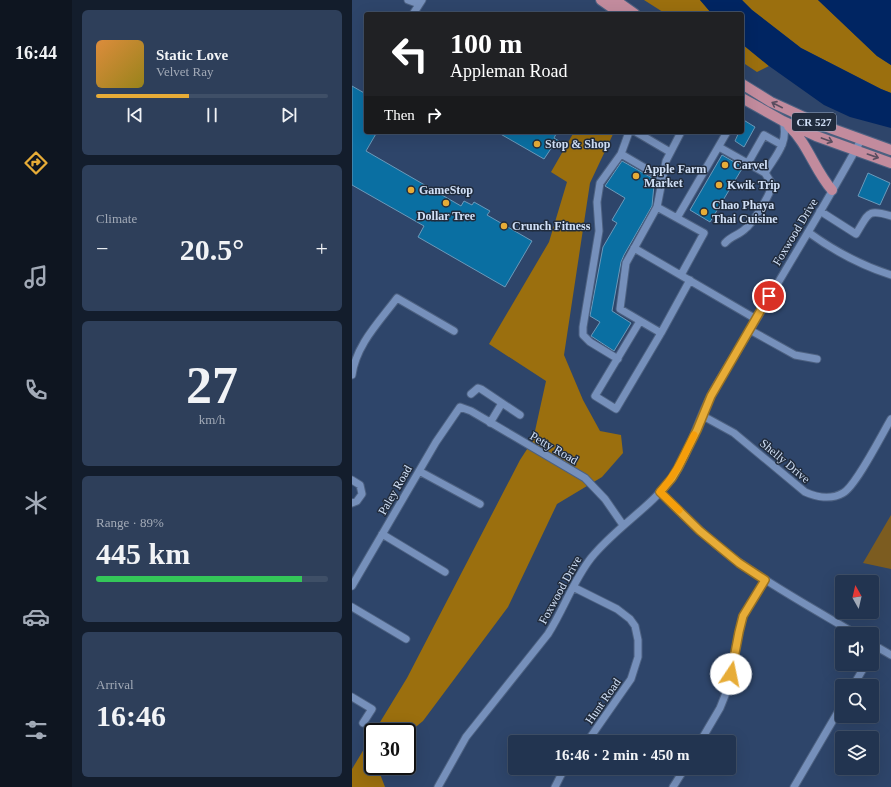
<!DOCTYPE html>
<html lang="en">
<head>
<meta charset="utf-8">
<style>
  body { margin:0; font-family:"Times New Roman",serif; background:#2e3f5a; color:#f1f3f6; height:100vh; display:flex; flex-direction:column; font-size:15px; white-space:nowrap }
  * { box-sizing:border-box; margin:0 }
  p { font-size:13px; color:#a2aab7 }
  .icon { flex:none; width:22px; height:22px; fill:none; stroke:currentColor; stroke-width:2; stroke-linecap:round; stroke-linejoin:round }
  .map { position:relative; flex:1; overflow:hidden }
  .panel { display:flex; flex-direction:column; gap:10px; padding:10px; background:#131d2c; width:280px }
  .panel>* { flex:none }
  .hud { position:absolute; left:12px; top:12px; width:380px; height:122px; border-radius:4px; box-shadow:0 4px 16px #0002,0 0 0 1px #3f4f67; background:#202124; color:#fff; overflow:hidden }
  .needle { width:26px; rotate:352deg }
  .fabs { position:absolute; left:483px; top:575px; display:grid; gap:8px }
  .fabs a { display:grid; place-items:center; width:44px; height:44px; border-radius:4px; background:#223450; box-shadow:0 4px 16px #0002,0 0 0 1px #3f4f67; font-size:20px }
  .speed { position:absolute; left:12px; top:723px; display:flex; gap:8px; font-size:20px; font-weight:700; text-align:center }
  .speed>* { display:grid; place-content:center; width:52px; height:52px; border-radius:50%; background:#223450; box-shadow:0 4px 16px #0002,0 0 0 1px #3f4f67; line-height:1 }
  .speed .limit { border:2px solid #111; border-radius:6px; background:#fff; color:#111 }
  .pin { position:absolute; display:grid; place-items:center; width:34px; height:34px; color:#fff; margin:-17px; border:2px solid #fff; border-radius:50%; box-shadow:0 1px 4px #0007 }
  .me { position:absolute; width:44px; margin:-22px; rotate:11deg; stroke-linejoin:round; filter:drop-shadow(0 0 3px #0008) }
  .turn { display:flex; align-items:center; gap:14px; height:84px; padding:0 20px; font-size:18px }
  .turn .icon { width:52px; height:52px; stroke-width:2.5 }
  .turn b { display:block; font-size:28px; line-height:34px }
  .then { display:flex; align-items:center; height:38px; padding:0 20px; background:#0003; gap:8px; font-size:15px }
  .big { font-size:30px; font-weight:800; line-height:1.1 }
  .panel .card { flex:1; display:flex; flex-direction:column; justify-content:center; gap:6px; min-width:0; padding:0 14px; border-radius:6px; background:#2e3f5a }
  .panel .dial { align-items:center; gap:0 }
  .dial b { font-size:52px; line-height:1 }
  .song { display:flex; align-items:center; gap:12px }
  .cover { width:48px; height:48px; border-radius:6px; background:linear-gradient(135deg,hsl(30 70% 55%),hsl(50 70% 35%)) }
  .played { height:4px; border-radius:2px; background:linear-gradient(90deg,#e7ac37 40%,#3f4f67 40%) }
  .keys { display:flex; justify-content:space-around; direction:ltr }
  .heat { display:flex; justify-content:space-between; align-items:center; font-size:22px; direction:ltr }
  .charge { height:6px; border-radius:3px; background:linear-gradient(90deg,#34c759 89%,#3f4f67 0) }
  .trip { position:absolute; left:156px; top:735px; width:228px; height:40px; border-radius:4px; background:#223450; box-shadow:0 4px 16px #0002,0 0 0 1px #3f4f67; font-weight:800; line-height:40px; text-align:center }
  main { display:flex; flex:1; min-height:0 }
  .menu { display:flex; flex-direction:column; width:72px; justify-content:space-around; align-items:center; background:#0e1520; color:#a2aab7 }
  .menu .icon { width:28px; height:28px }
  .menu .current { color:#e7ac37 }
  .menu b { font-size:18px; color:#f1f3f6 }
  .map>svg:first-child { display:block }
  .green { fill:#7c5c20 }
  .forest { fill:#9b6f0e }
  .water { fill:#002562 }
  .building { fill:#0a6fa2; stroke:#6b99ba }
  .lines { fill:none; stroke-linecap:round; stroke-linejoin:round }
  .minor-casing { stroke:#4d6181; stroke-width:9 }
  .major-casing { stroke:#4d6181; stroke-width:12 }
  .minor { stroke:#7690bb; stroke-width:7 }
  .major { stroke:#c28b9d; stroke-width:10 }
  .oneway { stroke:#594d5f }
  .route-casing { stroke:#967024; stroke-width:10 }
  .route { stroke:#e7ac37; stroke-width:7 }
  .slow { stroke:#f59e0b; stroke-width:7 }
  .poi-dot { fill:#e7ac37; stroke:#212c3d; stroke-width:1.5 }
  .labels { text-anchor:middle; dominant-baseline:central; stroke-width:3; stroke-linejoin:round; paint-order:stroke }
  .shield { fill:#212c3d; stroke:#9caabf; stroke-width:1 }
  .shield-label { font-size:11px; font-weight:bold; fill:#d1e0f7 }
  .poi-label { font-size:12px; font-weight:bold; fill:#d1e0f7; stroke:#212c3d; text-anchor:start }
  .street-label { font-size:12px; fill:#d1e0f7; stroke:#212c3d }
</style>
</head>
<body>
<main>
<nav class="menu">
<b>16:44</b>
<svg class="icon current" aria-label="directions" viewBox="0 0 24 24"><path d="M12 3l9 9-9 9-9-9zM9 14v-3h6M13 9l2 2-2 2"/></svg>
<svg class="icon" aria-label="music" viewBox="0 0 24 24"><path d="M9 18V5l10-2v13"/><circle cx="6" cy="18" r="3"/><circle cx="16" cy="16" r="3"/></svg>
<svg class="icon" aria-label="phone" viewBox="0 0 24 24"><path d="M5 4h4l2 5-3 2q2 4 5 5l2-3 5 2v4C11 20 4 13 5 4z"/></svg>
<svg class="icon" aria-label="climate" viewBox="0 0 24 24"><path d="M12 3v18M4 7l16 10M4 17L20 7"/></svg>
<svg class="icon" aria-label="car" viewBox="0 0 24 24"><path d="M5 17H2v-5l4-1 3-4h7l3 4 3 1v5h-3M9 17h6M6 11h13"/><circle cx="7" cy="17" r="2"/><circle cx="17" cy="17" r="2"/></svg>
<svg class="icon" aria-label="filters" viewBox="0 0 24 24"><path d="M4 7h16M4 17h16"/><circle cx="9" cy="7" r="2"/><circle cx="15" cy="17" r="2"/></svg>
</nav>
<section class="panel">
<div class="card">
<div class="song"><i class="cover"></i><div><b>Static Love</b><p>Velvet Ray</p></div></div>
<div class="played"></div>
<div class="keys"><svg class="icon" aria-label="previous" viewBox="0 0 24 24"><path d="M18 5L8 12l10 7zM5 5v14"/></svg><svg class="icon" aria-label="pause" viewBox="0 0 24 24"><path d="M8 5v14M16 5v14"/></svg><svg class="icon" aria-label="next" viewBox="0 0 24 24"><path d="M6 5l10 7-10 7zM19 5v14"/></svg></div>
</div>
<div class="card"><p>Climate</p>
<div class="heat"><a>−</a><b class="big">20.5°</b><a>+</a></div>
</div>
<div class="card dial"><b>27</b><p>km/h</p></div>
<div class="card"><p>Range · 89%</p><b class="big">445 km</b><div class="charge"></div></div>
<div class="card"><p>Arrival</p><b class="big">16:46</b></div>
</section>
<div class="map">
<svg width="539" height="787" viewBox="0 0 539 787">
  <rect width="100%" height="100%" fill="#2e456a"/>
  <path class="green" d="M539 515V569L511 563Z"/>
  <path class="forest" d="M292 0H348L360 14H314Z
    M390 0H466L525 56 539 65V93L529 89 449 48 400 10Z
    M390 44 417 66 405 72 390 62Z
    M222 132H262L238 183 212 355 231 400 248 431 269 435 271 453 250 477 205 504 156 607 71 721 55 734V732H22L55 678 168 460 181 440 194 381 137 344 197 242 215 182 199 172Z
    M21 734V766H25L33 787H0V769Z"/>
  <path class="water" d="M348 0H390L400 10 449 48 529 89 539 93V128L498 117 472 105 417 66 390 44V14H360Z
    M466 0H539V65L525 56Z"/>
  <path class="building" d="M0 86 14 94V132H25L14 151 109 206 112 201 120 205 122 202 138 211 135 215 180 241 153 287 66 237 72 226 0 185Z
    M390 119 403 127 392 147 383 141 387 132H390Z
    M145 132H205L202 138 207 141 202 148 200 147 192 159Z
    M370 155 391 167 358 222 338 210Z
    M270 161 302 179 305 183 302 185 300 206 272 255 269 262 260 311 279 323 262 351 239 336 248 322 238 316 251 247 265 223 260 220 273 198 253 186Z
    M516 173 538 183 528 205 506 196Z"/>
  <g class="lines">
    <g class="minor-casing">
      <path id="minor" d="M56 0 67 4
        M61 14 70 0
        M284 132 318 152
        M367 147 413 173 420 184C419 194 401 223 393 229 387 235 379 236 373 243
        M269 154 310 178
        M396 163 412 135 430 145
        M413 173C424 155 437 143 431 121
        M305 207 352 233 329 275
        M468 211 504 234C517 214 514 208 539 216
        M325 218 375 132
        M456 232C482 251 508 265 539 275
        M282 248 404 319
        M288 321 243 396 264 409 309 333 268 309 274 263 305 207 314 161 329 132
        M398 330 443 355 465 359
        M309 333 338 280
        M266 359 238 342 231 335V327L247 231 245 202 248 183 269 154 277 132
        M0 375C4 345 27 322 45 298L102 331
        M119 394 126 388 129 389 168 415
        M351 416 382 433 453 492C464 497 479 500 491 493 504 486 530 434 539 419
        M138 423 150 403
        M67 471 128 504
        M0 480 8 485 10 494 5 501 0 503
        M308 492C334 517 359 543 388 563 425 589 465 611 504 634
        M30 534 93 572
        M0 586 84 442 108 407 119 411 233 478 253 499 271 525
        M221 587 265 609 278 619 283 626 286 640V657L279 679 235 742
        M0 607 54 639
        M520 644 539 655
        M520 654 524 646
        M501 686 514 664
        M0 697 20 709 11 723
        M348 742 368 708 376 688 387 632 391 616 413 580
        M86 787 114 737 196 634C212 609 221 581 239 558 263 528 298 508 321 477 338 452 345 422 359 395 371 373 385 352 398 330 435 267 474 204 509 140
        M203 787 209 775 214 768
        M321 787 333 768
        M442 787 490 705"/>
    </g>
    <g class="major-casing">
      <path id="major" d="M249 0 269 14
        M263 0 283 14
        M390 84 419 102 467 124 539 150
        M390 98 431 121 464 136 539 163
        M437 126C456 144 463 171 480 190"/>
    </g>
    <use href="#minor" class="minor"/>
    <use href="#major" class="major"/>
  </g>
  <defs><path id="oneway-shaft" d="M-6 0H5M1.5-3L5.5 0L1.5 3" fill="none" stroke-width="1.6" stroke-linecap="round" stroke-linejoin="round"/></defs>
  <g class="oneway">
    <use href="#oneway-shaft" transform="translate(425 105) rotate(-153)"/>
    <use href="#oneway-shaft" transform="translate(475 140) rotate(20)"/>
    <use href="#oneway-shaft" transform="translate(521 156) rotate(19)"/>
  </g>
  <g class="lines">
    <g class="route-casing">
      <path id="route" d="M379 674 387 632 391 616 413 580 387 563 348 531 308 492 320 478 326 468 345 430 359 396 417 296"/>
    </g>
    <use href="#route" class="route"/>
    <path class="slow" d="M327 510 308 492C325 473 331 457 342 435"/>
  </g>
  <g class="poi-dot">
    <circle cx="185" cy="144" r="4"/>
    <circle cx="373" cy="165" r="4"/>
    <circle cx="284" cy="176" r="4"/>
    <circle cx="367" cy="185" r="4"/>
    <circle cx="59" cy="190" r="4"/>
    <circle cx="94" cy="203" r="4"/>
    <circle cx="352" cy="212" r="4"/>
    <circle cx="152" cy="226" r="4"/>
  </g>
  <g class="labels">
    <rect class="shield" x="440" y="113" width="44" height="18" rx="3"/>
    <g class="shield-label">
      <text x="462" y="122">CR 527</text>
    </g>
    <g class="poi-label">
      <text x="193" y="144">Stop &amp; Shop</text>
      <text x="381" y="165">Carvel</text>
      <text x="292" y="169">Apple Farm<tspan x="292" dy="14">Market</tspan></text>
      <text x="375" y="185">Kwik Trip</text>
      <text x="67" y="190">GameStop</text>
      <text x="360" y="205">Chao Phaya<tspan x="360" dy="14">Thai Cuisine</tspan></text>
      <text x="94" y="216" text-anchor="middle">Dollar Tree</text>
      <text x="160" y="226">Crunch Fitness</text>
    </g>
    <g class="street-label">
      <text transform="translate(443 232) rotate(-59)">Foxwood Drive</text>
      <text transform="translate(202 448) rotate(30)">Petty Road</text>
      <text transform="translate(433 461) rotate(40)">Shelly Drive</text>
      <text transform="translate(43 490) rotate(-60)">Paley Road</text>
      <text transform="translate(208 590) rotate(-61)">Foxwood Drive</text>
      <text transform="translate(251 701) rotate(-55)">Hunt Road</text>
    </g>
  </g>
</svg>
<div class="fabs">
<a><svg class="needle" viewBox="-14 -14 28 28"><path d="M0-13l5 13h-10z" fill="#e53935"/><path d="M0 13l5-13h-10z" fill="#a2aab7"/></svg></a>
<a><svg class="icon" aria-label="sound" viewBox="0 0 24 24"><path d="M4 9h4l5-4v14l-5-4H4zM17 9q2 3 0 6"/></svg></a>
<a><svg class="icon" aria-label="search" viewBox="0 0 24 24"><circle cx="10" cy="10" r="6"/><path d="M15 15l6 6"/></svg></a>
<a><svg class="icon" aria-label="layers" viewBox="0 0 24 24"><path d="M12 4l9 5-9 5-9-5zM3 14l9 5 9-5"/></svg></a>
</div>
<div class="speed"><div class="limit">30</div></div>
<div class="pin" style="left:417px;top:296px;background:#d93025"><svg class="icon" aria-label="arrive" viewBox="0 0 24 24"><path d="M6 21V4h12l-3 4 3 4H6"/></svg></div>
<svg class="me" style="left:379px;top:674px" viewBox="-20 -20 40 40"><circle r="19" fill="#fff"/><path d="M0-13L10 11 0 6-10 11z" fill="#e7ac37"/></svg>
<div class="trip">16:46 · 2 min · 450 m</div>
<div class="hud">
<div class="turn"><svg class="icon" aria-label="left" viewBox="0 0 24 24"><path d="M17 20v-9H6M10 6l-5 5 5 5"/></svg><div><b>100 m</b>Appleman Road</div></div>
<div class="then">Then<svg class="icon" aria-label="right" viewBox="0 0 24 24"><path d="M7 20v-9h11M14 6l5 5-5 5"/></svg></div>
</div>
</div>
</main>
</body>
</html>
